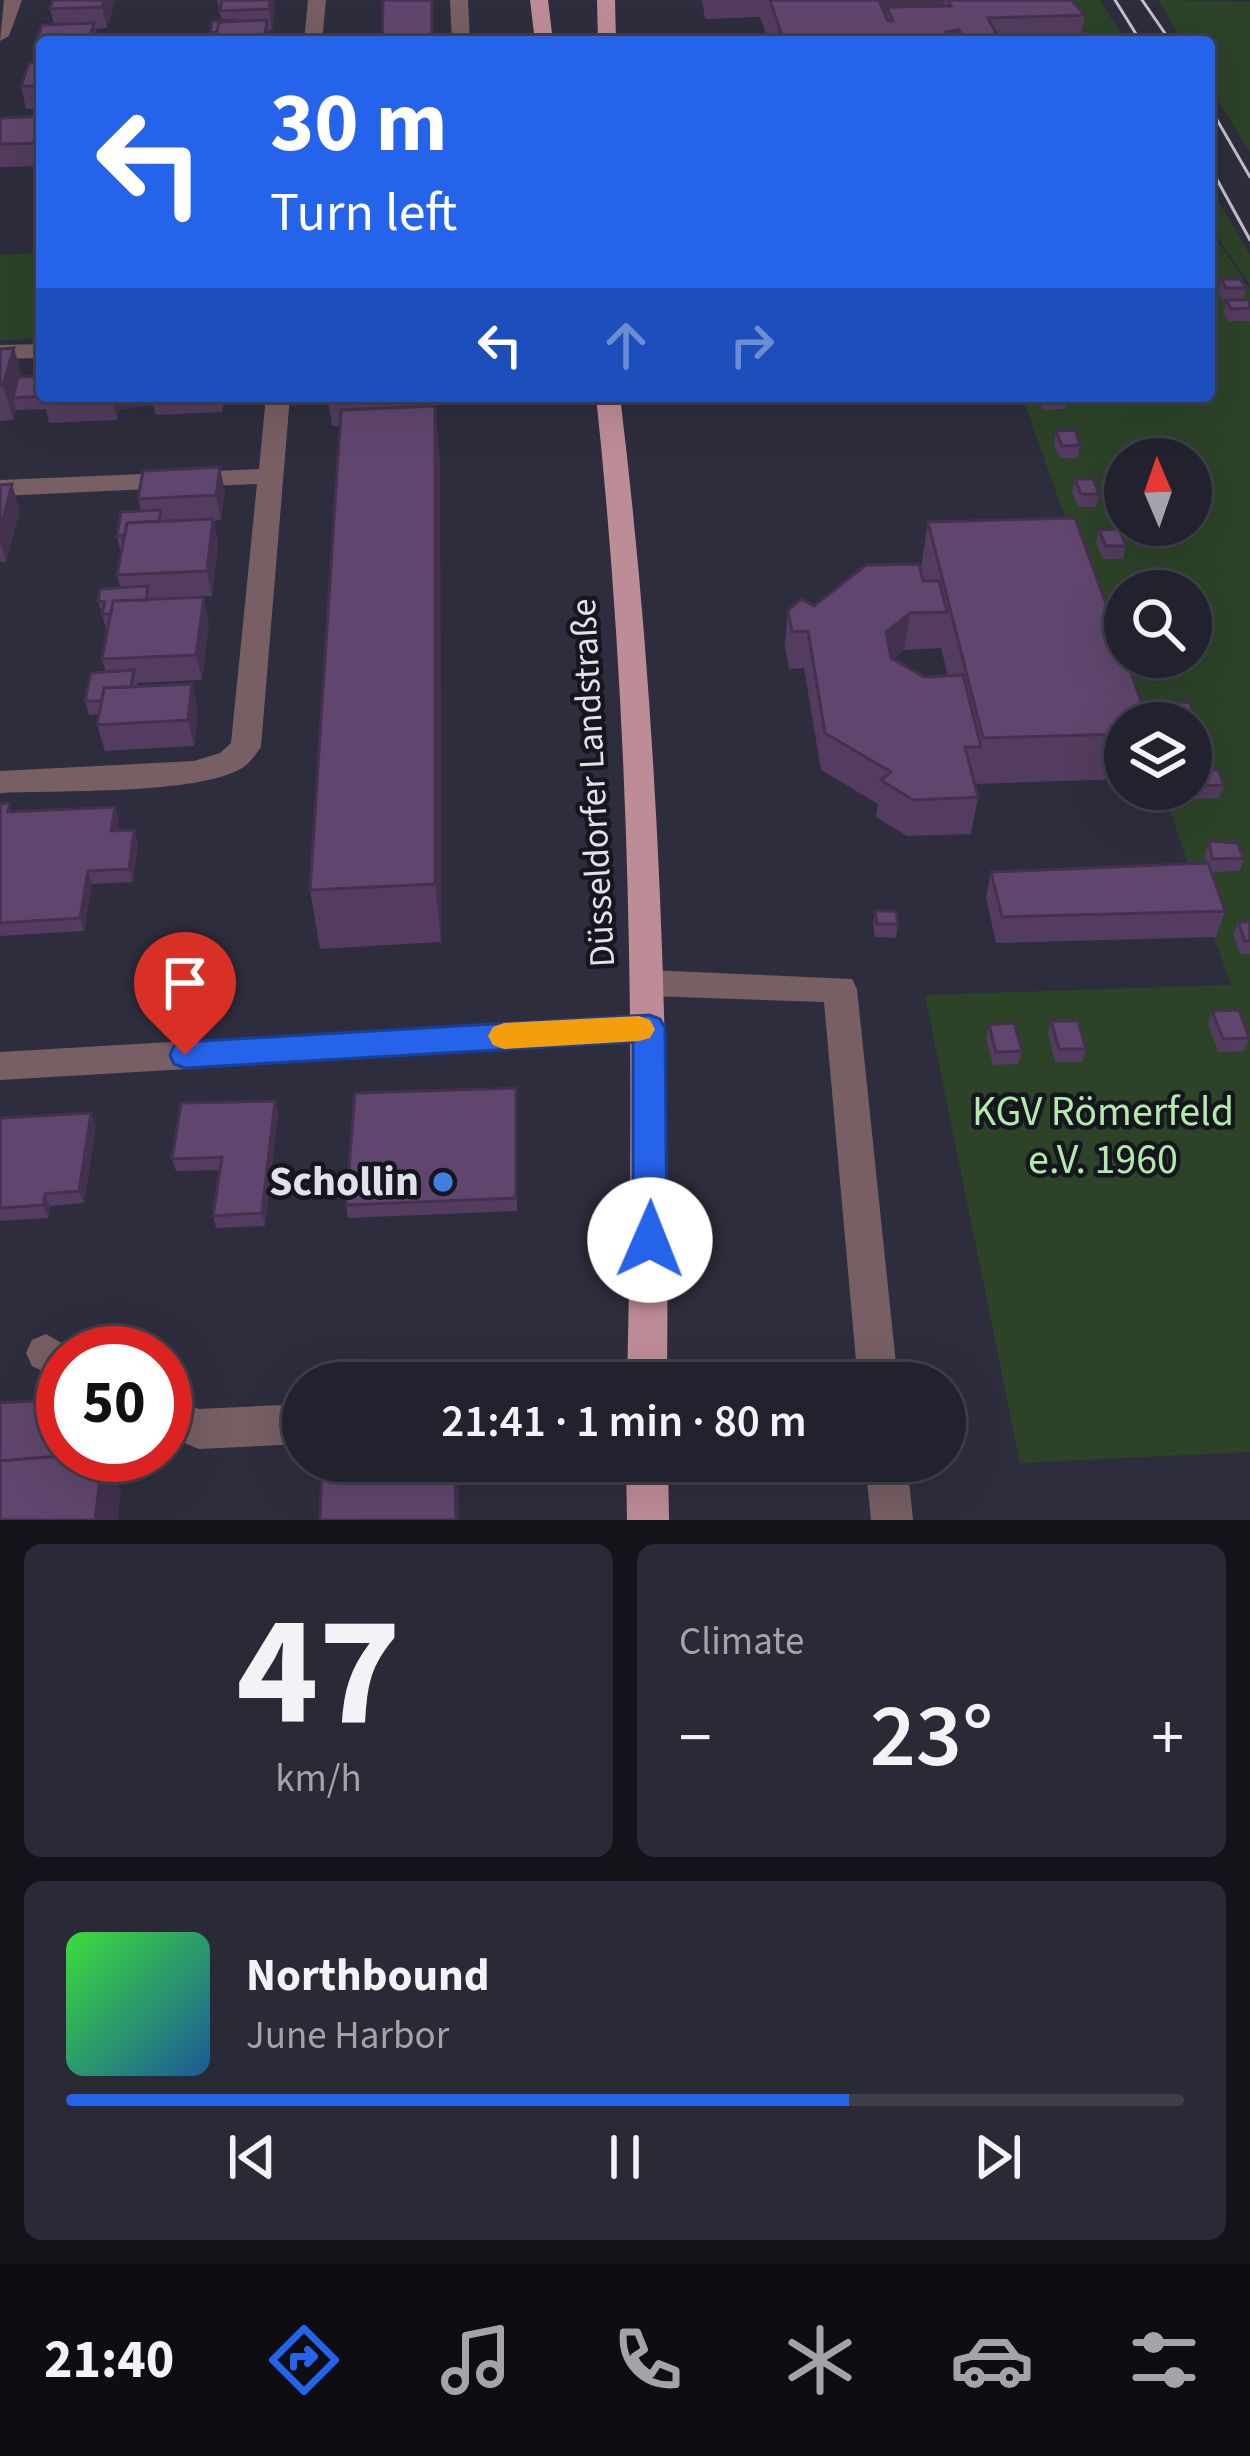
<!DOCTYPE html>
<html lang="en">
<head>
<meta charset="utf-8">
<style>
  body { margin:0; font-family:"Source Sans 3",sans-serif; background:#2a2a36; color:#f1f3f6; height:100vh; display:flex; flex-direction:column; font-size:45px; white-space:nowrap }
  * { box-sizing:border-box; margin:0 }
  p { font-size:39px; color:#a2a4aa }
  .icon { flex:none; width:66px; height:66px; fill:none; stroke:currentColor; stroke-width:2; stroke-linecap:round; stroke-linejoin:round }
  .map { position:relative; height:1520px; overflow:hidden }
  .panel { display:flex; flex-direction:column; gap:24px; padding:24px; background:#131319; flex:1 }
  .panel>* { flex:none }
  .top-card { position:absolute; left:36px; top:36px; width:1179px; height:366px; border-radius:12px; box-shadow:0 12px 48px #0002,0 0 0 3px #3f3f4a; background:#2563eb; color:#fff; overflow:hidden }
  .needle { width:78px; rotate:358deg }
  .controls { position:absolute; left:1104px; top:438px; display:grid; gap:24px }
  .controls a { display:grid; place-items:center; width:108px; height:108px; border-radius:50%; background:#22222e; box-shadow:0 12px 48px #0002,0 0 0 3px #3f3f4a; font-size:60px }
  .speed { position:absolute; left:36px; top:1326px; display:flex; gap:24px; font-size:60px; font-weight:700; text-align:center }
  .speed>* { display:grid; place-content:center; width:156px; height:156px; border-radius:50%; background:#22222e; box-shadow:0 12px 48px #0002,0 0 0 3px #3f3f4a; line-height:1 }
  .speed .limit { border:18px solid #d22; background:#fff; color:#111 }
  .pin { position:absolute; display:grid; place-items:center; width:102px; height:102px; color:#fff; margin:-123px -51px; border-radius:50% 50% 50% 0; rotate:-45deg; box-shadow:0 0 12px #0007 }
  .pin .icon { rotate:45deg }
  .me { position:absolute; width:132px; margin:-66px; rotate:1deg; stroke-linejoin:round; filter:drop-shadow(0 0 9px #0008) }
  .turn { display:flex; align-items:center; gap:42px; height:252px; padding:0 36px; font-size:54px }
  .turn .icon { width:156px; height:156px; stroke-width:2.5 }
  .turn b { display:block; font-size:84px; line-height:102px }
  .lanes { display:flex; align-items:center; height:114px; padding:0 36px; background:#0003; justify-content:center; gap:60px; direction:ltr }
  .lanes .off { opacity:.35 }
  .big { font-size:90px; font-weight:600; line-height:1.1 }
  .panel .tile { flex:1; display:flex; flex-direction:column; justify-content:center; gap:18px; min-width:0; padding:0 42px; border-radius:18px; background:#2a2a36 }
  .panel .dial { align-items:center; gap:0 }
  .dial b { font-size:156px; line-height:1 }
  .song { display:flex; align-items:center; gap:36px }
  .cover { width:144px; height:144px; border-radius:18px; background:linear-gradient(135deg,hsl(120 70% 55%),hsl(210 70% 35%)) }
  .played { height:12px; border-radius:6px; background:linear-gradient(90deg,#2563eb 70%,#3f3f4a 70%) }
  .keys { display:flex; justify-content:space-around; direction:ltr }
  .heat { display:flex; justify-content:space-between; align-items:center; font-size:66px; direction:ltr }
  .panel .tiles { flex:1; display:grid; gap:24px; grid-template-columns:1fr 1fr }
  .tile:last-child { grid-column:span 2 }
  .trip { position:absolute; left:282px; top:1362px; width:684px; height:120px; border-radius:60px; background:#22222e; box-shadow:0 12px 48px #0002,0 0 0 3px #3f3f4a; font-weight:600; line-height:120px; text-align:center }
  .dock { display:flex; height:192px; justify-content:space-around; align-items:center; background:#0e0e12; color:#a2a4aa }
  .dock .icon { width:84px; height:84px }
  .dock .selected { color:#2563eb }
  .dock b { font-size:54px; color:#f1f3f6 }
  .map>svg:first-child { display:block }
  .green { fill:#2c4328; fill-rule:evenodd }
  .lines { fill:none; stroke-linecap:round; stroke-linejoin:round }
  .minor { fill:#775f63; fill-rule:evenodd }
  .major { fill:#be8c97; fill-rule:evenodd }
  .tram { stroke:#c0c1cc; stroke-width:3 }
  .wall { fill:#533c5f; fill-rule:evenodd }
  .shaded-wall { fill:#43314d }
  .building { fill:#60466e; stroke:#43314d; stroke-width:3 }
  .route { fill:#2563eb; stroke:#184099; stroke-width:3 }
  .slow { fill:#f59e0b }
  .shop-dot { fill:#3f7fe0; stroke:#16161e; stroke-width:4.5 }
  .labels { text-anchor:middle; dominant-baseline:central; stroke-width:9; stroke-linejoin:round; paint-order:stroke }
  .street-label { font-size:36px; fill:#e0e1eb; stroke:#16161e }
  .near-park-label { font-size:42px; fill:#b3e9a9; stroke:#16161e }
  .near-poi-label { font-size:42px; font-weight:bold; fill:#e0e1eb; stroke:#16161e; text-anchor:end }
</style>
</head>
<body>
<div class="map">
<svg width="1250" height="1520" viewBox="0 0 1250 1520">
  <rect width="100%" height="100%" fill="#2d2d3d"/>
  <path class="green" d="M1052 0H1100L1126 42H1082Z
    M1158 0 1250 2V153L1209 85V42H1183Z
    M1209 185 1250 255V285L1209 225Z
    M1209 229 1250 289V1452L1020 1463 925 995 1231 985 1162 789H1191V723H1138L1022 396H1209ZM1125 459H1191V525H1125ZM1125 591H1191V657H1125Z
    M42 253V339L0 340V255Z"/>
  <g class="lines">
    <path class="minor" d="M4 0H22L9 36 0 41Z
      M308 0H326L322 42H304Z
      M450 0H468L470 42H452Z
      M42 344V358L0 359V345Z
      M266 396H290L261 747C256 754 250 763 242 768 198 795 57 790 0 793V771L194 761 220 753 231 743 257 484 0 496V480L259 469Z
      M648 970 852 979 857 989 898 1383H858L824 1002 648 996 636 992 631 983 636 974Z
      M649 1014 661 1018 666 1028 661 1038 649 1042 0 1080V1052Z
      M46 1334 79 1353H63V1381L32 1366 26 1353 32 1340Z
      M165 1395 199 1409 303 1404V1444L199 1449 165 1435Z
      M865 1461H907L913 1520H871Z"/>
    <path class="major" d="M530 0H548L553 42H535Z
      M597 0H615L616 42H598Z
      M596 396H620C660 724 670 1052 667 1383H627C635 1053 631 725 596 396Z
      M626 1461H668L669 1520H627Z"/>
    <path class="tram" d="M1115 0 1141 42
      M1142 0 1171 42
      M1209 106 1250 177
      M1209 165 1250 240"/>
  </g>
  <path class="wall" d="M115 0 107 28 96 29 98 42H42V108L26 109 21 86 36 63 33 51 54 24 50 9Z
    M217 0H274L275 9 272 30 269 31 270 42H211L210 33 222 21Z
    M702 0H1071L1085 15 1080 42H769L760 17 705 19Z
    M42 116V166L0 167V118Z
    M1221 279 1246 288 1243 300 1250 302V321H1228L1223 312 1226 300H1222L1218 291Z
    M0 349 22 377 42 376V396H248L247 400 224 402 222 412 156 415 153 405 119 410 117 420 49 423 46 409 16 410 13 420 0 421Z
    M327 396H434L440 464 441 942 320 949 310 890 340 426H332Z
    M1039 396H1068L1065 409 1042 410Z
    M1056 431 1080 445 1078 458H1060L1054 444Z
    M1075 479 1099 494 1096 507H1078L1072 492Z
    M0 485 20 510 6 562H0Z
    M225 492 221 520 214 521 218 544 212 596 151 600 209 623 202 680 137 683V687L198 709 194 746 105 751 97 725 99 714 89 715 85 701 106 672 102 659 108 628H106L98 601 120 588 117 575 122 549H120L117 536 141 511 138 499Z
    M928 522 1125 723V779L974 784 978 797 971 834 907 836 876 817 878 804 821 770 804 668 789 669 785 646 788 610 814 606 924 581 921 567ZM941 648 948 676 924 677 893 659 904 650Z
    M1099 530 1126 546 1123 559H1103L1096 543Z
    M1119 584 1125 591V615H1123L1116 597Z
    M1133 657H1168L1165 668H1135Z
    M1161 703 1196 718 1192 731 1191 723H1159L1157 716Z
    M1191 770 1224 785 1219 798 1189 799 1185 789H1191Z
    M0 804 13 812 115 807 119 820 117 831 134 830 138 843 133 882 92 884 84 931 0 936Z
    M1209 841 1244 858 1240 871 1211 872 1225 911 1216 937 996 943 986 897 991 872 1206 863 1205 854Z
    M875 911 898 924 896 938 875 937 873 924Z
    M1238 922H1250V954H1240L1233 935Z
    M1212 1011 1249 1038 1244 1051 1218 1052 1208 1024Z
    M1051 1021 1086 1049 1082 1062H1055L1048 1034Z
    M989 1025 1022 1051 1018 1064 993 1065 986 1038Z
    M517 1101V1211L348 1218 346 1205Z
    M91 1113 96 1126 84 1203 50 1206 48 1218 0 1221V1118Z
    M278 1114 265 1226 216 1228 213 1216 220 1170 176 1171 172 1159Z"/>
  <path class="shaded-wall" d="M104 0H115L107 28 102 7Z
    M270 0H274L275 9 272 30 269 9Z
    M867 0H945L944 5 887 7 886 15Z
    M267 20 270 42H264Z
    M94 23 98 42H88Z
    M959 30 958 42H946V32Z
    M14 348 24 383 13 398 16 410 13 420 3 385Z
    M111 396H151L153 405 119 410 117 420Z
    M435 406 440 464 441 942 435 884Z
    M220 467 225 492 221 520 216 495Z
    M12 484 20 510 6 562 0 541V531Z
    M213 519 218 544 212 596 207 571Z
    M204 597 209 623 202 680 196 655Z
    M910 613 904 650 881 668 886 632Z
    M192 684 198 709 194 746 188 720Z
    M115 807 119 820 115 844 111 831Z
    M134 830 138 843 133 882 129 869Z
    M88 871 92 884 84 931 80 918Z
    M275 1101 278 1114 265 1226 262 1213Z
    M91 1113 96 1126 84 1203 79 1191Z
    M45 1194 50 1206 48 1218 43 1205Z
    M103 1455 121 1491 118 1520H95Z
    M455 1461 459 1472V1520H456Z"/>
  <path class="building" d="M53 0H104L102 7 50 9Z
    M222 0H270L269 9 220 11Z
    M383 0H432V42H382Z
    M770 0H879L888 21H893L887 7 951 6 948 0H1071L1085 15 988 18 1001 42H965L959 30 946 32 947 35 782 36Z
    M238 20 219 22 217 32 210 33 212 21Z
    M267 20 264 42H215L219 22Z
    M94 23 88 42H42V51H33L42 25Z
    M29 63H42V86H21Z
    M42 116V143L0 144V118Z
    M1221 279H1240L1246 288H1226Z
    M1226 300H1249L1250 308 1231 309Z
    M14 348 3 385H0V349Z
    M42 376 40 387 42 396 13 398 18 377Z
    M435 406V884L310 890 341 410Z
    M1075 430 1080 445 1062 446 1056 431Z
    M220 467 216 495 138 499 143 471Z
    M1075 479H1093L1099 494H1081Z
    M12 484 0 531V485Z
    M161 510 159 521 127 523 125 535 117 536 121 512Z
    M1075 518 1149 723H1125V734L983 738 928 522Z
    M213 519 207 571 117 575 127 523Z
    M1119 529 1126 546H1106L1099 530Z
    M919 564 923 581H939L947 612 910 613 886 632 891 658 924 677 963 675 981 747H965L978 797 913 800 881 780 891 772 825 733 808 631 792 632 788 610 802 599 814 606 866 565Z
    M1119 584H1140L1143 591H1125V599Z
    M148 586 146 600 113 601 111 614H102L105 602 98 601 100 589Z
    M204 597 196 655 102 659 113 601Z
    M134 670 131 687 104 688 102 701H85L91 673Z
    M192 684 188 720 97 725 104 688Z
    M1189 702 1196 718 1167 720 1161 703Z
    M1191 770H1218L1224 785 1193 786Z
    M10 803 8 812 115 807 111 831 134 830 129 869 88 871 80 918 0 923V804Z
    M1209 841 1237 843 1244 858 1212 859Z
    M1208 863 1225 911 1002 917 991 872Z
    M875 911H896L898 924H877Z
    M1238 922H1250V941H1245Z
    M1239 1010 1249 1038 1223 1039 1212 1011Z
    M1051 1021H1078L1086 1049H1059Z
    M1014 1023 1022 1051 996 1052 989 1025Z
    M516 1088V1198L346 1205 355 1093Z
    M275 1101 262 1213 213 1216 222 1157 172 1159 181 1103Z
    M91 1113 79 1191 45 1194 43 1205 0 1208V1118Z
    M63 1399V1455H70L0 1461V1403Z
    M71 1455H103L95 1520H0V1461Z
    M322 1461H455L456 1520H320Z"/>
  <path class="route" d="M649 1015 660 1019 665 1028 667 1240 662 1251 650 1255 638 1251 633 1240V1042L185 1068 174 1064 170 1055 174 1046 185 1042Z"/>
  <path class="slow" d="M639 1016 650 1020 655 1029 650 1038 639 1041 504 1049 493 1045 488 1036 493 1027 504 1023Z"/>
  <circle class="shop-dot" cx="443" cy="1182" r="12"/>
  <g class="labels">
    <g class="street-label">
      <text transform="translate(593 783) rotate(-93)">Düsseldorfer Landstraße</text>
    </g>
    <g class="near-park-label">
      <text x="1103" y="1112">KGV Römerfeld<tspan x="1103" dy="48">e.V. 1960</tspan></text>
    </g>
    <g class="near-poi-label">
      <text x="419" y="1182">Schollin</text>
    </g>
  </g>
</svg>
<div class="controls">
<a><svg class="needle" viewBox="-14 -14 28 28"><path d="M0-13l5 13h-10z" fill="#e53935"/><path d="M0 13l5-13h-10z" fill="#a2a4aa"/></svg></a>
<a><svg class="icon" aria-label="search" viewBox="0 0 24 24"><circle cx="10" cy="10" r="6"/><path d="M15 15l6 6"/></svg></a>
<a><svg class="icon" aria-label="layers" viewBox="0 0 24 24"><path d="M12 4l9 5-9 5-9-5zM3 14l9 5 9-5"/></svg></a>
</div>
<div class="speed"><div class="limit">50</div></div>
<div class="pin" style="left:185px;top:1055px;background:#d93025"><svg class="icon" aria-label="arrive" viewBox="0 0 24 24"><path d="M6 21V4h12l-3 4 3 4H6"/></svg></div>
<svg class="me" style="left:650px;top:1240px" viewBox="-20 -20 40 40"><circle r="19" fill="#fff"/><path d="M0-13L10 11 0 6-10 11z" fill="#2563eb"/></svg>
<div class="trip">21:41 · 1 min · 80 m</div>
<div class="top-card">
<div class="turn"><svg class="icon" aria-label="left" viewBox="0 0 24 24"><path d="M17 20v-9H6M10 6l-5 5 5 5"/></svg><div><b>30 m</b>Turn left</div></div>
<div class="lanes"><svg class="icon" aria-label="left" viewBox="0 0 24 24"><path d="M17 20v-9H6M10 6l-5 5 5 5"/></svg><svg class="icon off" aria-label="ahead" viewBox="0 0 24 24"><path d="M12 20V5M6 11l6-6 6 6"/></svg><svg class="icon off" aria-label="right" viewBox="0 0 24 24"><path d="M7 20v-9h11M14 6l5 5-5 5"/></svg></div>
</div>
</div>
<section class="panel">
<div class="tiles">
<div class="tile dial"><b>47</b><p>km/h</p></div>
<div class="tile"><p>Climate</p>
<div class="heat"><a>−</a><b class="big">23°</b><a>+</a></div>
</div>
<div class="tile">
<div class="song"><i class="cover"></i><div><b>Northbound</b><p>June Harbor</p></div></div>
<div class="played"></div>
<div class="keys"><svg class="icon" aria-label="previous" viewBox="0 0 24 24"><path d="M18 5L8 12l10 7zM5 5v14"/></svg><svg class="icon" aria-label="pause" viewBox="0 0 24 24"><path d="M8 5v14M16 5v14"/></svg><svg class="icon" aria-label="next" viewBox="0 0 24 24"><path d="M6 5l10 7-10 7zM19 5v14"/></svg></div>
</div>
</div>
</section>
<nav class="dock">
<b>21:40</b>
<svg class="icon selected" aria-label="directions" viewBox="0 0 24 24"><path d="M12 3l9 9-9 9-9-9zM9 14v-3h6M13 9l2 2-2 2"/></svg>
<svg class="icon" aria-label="music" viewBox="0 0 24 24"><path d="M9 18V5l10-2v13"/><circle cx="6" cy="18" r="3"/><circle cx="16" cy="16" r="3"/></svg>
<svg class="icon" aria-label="phone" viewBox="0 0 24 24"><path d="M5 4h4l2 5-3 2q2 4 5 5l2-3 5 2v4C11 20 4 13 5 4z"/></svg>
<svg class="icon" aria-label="climate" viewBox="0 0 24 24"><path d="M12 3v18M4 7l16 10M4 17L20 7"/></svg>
<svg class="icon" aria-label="car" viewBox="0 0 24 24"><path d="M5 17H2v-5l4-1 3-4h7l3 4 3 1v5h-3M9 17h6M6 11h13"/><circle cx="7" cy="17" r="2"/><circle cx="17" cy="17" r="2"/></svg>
<svg class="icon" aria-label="filters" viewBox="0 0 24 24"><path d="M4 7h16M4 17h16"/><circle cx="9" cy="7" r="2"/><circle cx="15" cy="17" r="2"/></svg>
</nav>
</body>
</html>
